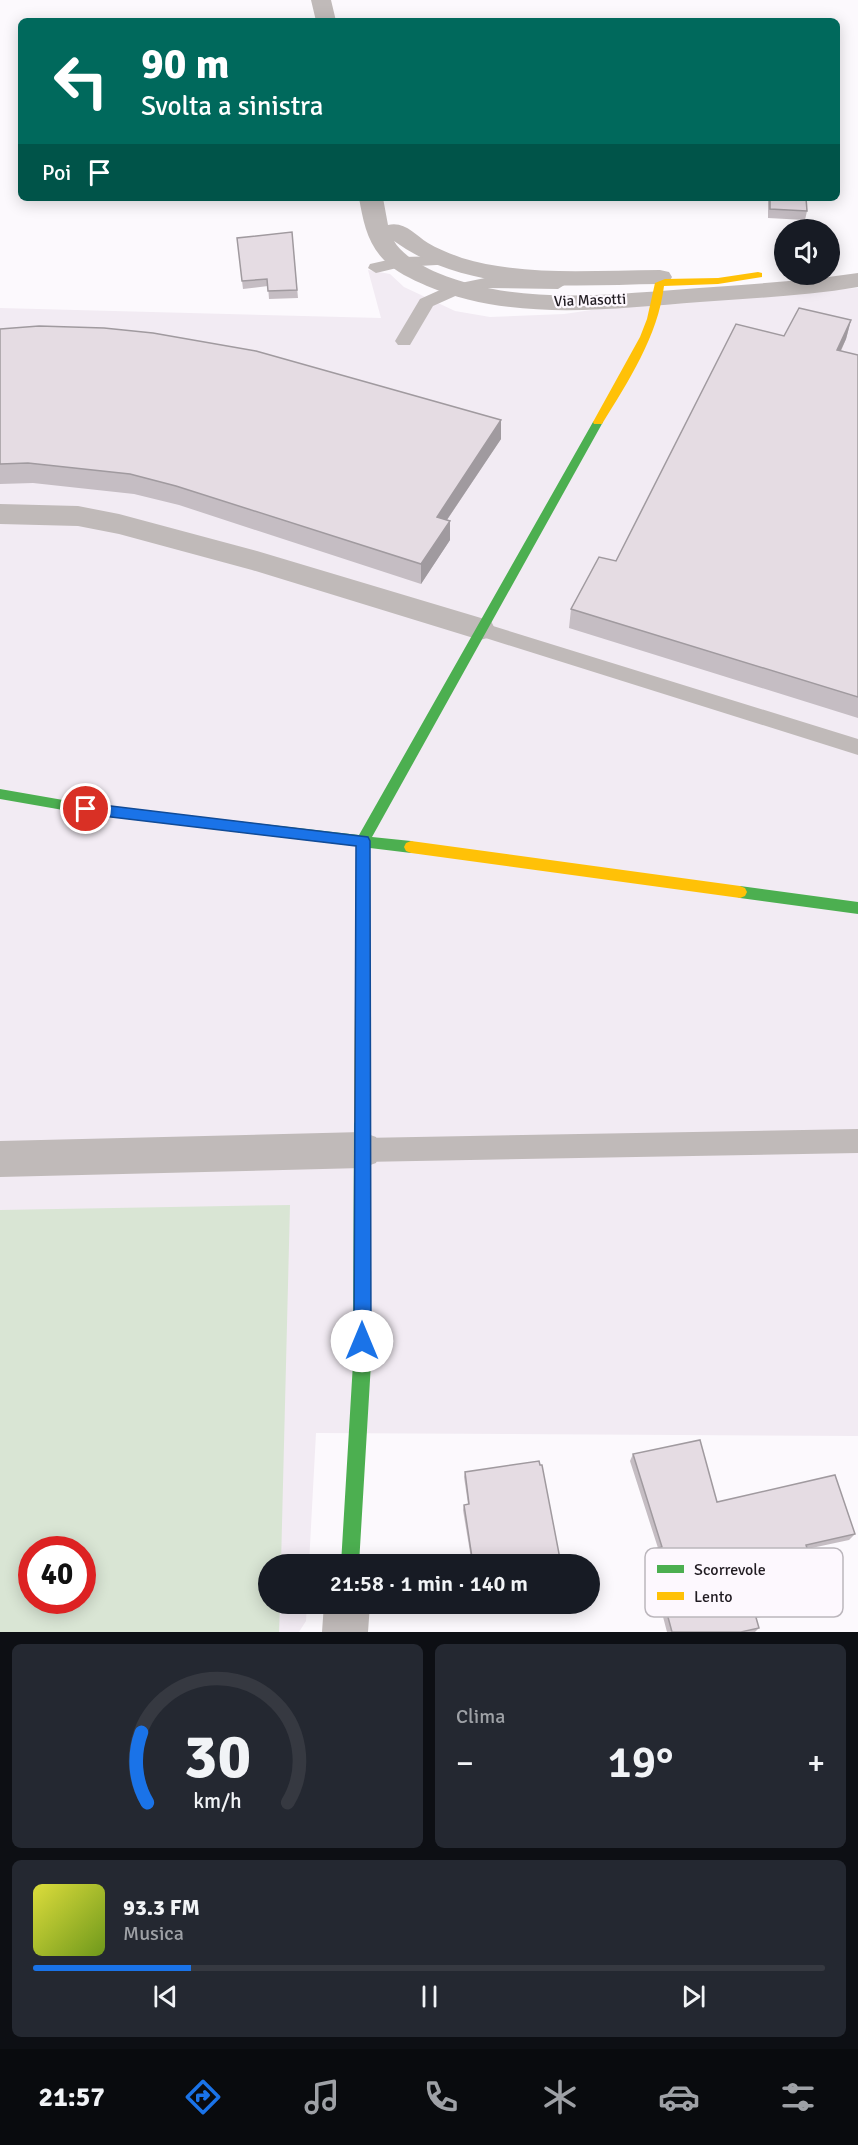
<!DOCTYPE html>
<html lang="it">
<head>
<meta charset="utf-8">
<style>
  body { margin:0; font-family:Signika,sans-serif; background:#242831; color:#f1f3f6; height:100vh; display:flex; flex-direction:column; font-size:22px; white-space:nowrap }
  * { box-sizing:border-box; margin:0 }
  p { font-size:20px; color:#9ea1a6 }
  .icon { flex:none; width:33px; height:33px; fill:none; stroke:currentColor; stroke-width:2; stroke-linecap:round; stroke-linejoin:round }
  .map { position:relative; height:1632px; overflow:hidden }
  .sheet { display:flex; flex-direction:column; gap:12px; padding:12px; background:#0d0f14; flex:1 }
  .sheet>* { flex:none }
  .banner { position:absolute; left:18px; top:18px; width:822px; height:183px; border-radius:9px; box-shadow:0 3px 15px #0003; background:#00695c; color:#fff; overflow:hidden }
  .controls { position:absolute; left:774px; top:219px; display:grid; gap:12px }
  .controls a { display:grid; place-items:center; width:66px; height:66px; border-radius:50%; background:#171b24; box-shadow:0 3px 15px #0003; font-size:30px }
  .speed { position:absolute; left:18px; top:1536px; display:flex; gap:12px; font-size:30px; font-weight:700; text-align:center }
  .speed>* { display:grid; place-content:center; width:78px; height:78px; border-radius:50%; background:#171b24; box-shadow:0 3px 15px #0003; line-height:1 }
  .speed .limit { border:9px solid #d22; background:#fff; color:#111 }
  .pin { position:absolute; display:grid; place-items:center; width:51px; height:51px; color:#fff; margin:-26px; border:3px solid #fff; border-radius:50%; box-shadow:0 2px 6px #0007 }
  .me { position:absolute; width:66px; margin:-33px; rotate:0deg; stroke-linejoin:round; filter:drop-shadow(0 0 4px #0008) }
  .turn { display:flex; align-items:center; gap:21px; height:126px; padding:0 24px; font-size:27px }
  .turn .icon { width:78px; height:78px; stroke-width:2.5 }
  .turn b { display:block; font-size:42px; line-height:51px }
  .then { display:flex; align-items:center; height:57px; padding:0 24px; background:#0003; gap:12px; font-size:22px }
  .big { font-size:45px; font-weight:600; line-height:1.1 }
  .sheet .widget { flex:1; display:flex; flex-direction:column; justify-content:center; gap:9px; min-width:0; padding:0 21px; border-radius:9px; background:#242831 }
  .sheet .dial { align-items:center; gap:0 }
  .dial svg { height:156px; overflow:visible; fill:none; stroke:#363941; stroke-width:7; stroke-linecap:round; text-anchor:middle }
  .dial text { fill:#f1f3f6; stroke:none }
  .song { display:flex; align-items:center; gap:18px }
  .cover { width:72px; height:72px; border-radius:9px; background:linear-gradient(135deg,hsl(60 70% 55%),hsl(80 70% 35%)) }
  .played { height:6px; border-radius:3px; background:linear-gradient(90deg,#1a73e8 20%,#363941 20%) }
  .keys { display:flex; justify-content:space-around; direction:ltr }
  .heat { display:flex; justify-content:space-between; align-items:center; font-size:33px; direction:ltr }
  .sheet .tiles { flex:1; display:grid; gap:12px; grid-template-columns:1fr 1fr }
  .widget:last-child { grid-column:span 2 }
  .trip { position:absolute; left:258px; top:1554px; width:342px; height:60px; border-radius:30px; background:#171b24; box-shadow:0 3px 15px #0003; font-weight:600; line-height:60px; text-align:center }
  .tabs { display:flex; height:96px; justify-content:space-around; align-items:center; background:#090b0e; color:#9ea1a6 }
  .tabs .icon { width:42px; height:42px }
  .tabs .on { color:#1a73e8 }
  .tabs b { font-size:27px; color:#f1f3f6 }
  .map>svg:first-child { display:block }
  .built { fill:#f2ebf3; fill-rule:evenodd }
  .green { fill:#d9e5d4; fill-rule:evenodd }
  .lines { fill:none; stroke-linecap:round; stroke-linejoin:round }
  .lane { fill:#c0bab9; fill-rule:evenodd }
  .street { fill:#c0bab9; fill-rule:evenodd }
  .fast { fill:#4caf50; fill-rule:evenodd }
  .slow { fill:#ffc107; fill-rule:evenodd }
  .wall { fill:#c5bdc3 }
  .shaded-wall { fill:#a09a9f }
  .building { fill:#e5dce3; stroke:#a09a9f; stroke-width:1.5 }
  .route { fill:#1a73e8; stroke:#114b97; stroke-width:1.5 }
  .labels { text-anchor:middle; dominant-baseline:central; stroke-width:4.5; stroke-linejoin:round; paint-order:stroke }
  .far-street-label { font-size:15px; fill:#211c22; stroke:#fdf8fe }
  .key { fill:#fdf8fe; stroke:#bbb6bc; stroke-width:1.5 }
  .key-label { font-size:16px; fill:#211c22 }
</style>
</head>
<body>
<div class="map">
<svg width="858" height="1632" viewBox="0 0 858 1632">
  <rect width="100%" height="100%" fill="#fcf9fd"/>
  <path class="built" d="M368 270 390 274 404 287 455 311 490 317 564 314 668 299 858 288V1436L316 1433 309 1564H268V1604H307L306 1621 299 1632H0V308L381 318ZM32 1550H82V1600H32Z"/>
  <path class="green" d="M290 1205 281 1564H268V1604H280L279 1632H0V1210ZM32 1550H82V1600H32Z"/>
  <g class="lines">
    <path class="lane" d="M448 256 456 261 454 264 401 267 376 273 368 268 370 264 401 257Z
      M485 278 558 279 566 284 558 289 485 288 462 293 433 306 410 345H398L395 341 420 299 451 285Z
      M480 622 858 739V755L473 634 470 629 473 624Z
      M858 1129V1153L362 1162 353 1159 349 1150 353 1141 362 1138Z"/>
    <path class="street" d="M311 0H331L336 21H316Z
      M359 198H383L388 225C405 221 415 235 428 243 438 249 451 254 462 258 525 277 595 270 660 270L669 272 672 277 669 282 660 284C572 285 470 296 394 241 403 256 422 266 438 273 521 307 612 294 699 288 752 284 805 281 858 273V287C806 296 753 298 700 302 609 309 513 322 427 286 411 279 396 272 384 260 367 243 363 220 359 198Z
      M0 504 78 506 119 514 257 551 491 621 495 629 491 637 480 640 252 570 119 534 78 526 0 524Z
      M362 1132 376 1137 381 1150 376 1163 362 1168 0 1177V1141Z
      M324 1604H370L368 1632H322Z"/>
    <path class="fast" d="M598 418 603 422 372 837 411 841 416 843 418 847 416 851 411 853 370 848V878L368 882H358L356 878V846L86 814 0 799V789L86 804 359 835 593 422Z
      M740 886 858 902V914L740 898 735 896 733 892 735 888Z
      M362 1115 367 1117 370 1122 371 1363 359 1564H341L353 1363 354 1122 357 1117Z"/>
    <path class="slow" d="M758 272 762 273V277L718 284 664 286C658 336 628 382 602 424H594L593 422 640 337 647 319 655 283 665 279 718 278Z
      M411 841 740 886 745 888 747 892 745 896 740 898 411 853 406 851 404 847 406 843Z
      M363 872 368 874 370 878V1122L367 1127 362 1129 357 1127 354 1122 356 878 358 874Z"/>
  </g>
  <path class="wall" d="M768 198H806L807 211 805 220 768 218Z
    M292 232 298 298 269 299 268 286 243 289 237 238Z
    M851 320 846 339 841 351 858 355V718L569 628 571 609 616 561 784 336Z
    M0 329 501 439 447 520 450 521V540L421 584 179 505 134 494 33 483 0 484Z
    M633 1454 717 1502 855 1534 849 1540 807 1549 823 1598 818 1604 756 1618 759 1628 755 1632H667L647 1556 650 1550 658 1548 630 1461Z
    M465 1472 561 1564H472L463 1510 464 1505 468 1504 464 1477Z
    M478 1604H517L479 1610Z"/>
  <path class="shaded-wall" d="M851 320 846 339 832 369 837 350Z
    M501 420V439L436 536 437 517Z
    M450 521V540L421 584V564Z"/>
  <path class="building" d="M770 198H806L807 211 770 209Z
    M292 232 297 290 268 291 267 279 242 281 237 238Z
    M799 308 851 320 837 350 858 355V697L571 609 599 557 616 561 736 324 784 336Z
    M39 326 104 328 153 333 256 351 501 420 437 517 450 521 421 564 176 486 130 474 28 463 0 464V329Z
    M700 1440 717 1502 835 1475 855 1534 806 1545 823 1598 755 1614 759 1628 741 1632H672L650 1550 662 1547 633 1454Z
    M539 1461 540 1465H542L561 1564H473L464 1505 469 1504 465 1472Z
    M479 1604H493L479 1606Z"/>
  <path class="route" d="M86 803 368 837 370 841 371 1341 368 1347 362 1350 356 1347 354 1341 356 846 86 814 79 809Z"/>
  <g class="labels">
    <g class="far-street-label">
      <text transform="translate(590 300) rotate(-2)">Via Masotti</text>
    </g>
  </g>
  <rect x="645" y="1548" width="198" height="69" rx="9" class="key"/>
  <rect x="657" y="1565" width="27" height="8" fill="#4caf50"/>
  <rect x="657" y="1592" width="27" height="8" fill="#ffc107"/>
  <g class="key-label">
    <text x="694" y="1575">Scorrevole</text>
    <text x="694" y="1602">Lento</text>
  </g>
</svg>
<div class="controls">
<a><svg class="icon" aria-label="sound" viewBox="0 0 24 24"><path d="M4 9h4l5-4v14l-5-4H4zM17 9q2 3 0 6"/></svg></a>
</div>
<div class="speed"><div class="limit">40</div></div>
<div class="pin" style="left:86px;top:809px;background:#d93025"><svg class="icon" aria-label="arrive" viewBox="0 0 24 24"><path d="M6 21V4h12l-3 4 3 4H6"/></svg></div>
<svg class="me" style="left:362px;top:1341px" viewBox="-20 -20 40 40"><circle r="19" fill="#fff"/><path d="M0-13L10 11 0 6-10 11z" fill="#1a73e8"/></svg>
<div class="trip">21:58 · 1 min · 140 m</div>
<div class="banner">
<div class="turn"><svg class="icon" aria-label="left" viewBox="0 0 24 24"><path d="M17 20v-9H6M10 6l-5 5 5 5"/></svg><div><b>90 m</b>Svolta a sinistra</div></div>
<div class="then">Poi<svg class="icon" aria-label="arrive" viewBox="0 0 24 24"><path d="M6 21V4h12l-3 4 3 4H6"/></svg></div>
</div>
</div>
<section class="sheet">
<div class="tiles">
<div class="widget dial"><svg viewBox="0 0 100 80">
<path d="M14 69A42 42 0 1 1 86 69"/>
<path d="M14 69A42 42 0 0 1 11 33" stroke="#1a73e8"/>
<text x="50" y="56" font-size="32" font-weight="700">30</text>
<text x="50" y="72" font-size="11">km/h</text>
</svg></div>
<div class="widget"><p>Clima</p>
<div class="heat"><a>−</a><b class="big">19°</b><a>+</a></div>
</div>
<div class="widget">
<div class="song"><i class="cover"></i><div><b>93.3 FM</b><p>Musica</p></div></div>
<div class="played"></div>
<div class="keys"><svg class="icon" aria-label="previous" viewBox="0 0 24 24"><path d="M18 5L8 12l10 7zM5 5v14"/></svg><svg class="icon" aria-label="pause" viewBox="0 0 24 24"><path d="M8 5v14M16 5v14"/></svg><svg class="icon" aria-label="next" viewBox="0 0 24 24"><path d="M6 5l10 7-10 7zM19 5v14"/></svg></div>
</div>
</div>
</section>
<nav class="tabs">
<b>21:57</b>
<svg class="icon on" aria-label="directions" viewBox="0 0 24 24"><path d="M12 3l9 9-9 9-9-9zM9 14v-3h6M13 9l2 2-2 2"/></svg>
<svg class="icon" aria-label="music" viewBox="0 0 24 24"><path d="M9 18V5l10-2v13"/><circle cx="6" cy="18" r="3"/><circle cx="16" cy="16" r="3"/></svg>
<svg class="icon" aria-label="phone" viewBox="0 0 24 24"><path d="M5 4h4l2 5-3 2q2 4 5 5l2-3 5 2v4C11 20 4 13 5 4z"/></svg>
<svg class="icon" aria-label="climate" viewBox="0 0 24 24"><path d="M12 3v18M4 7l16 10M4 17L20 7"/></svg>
<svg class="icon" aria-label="car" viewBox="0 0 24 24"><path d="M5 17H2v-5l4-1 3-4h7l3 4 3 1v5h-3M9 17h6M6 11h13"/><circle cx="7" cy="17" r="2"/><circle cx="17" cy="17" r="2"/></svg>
<svg class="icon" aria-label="filters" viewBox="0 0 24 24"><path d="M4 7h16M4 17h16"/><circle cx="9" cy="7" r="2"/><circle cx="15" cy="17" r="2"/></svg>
</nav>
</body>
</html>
